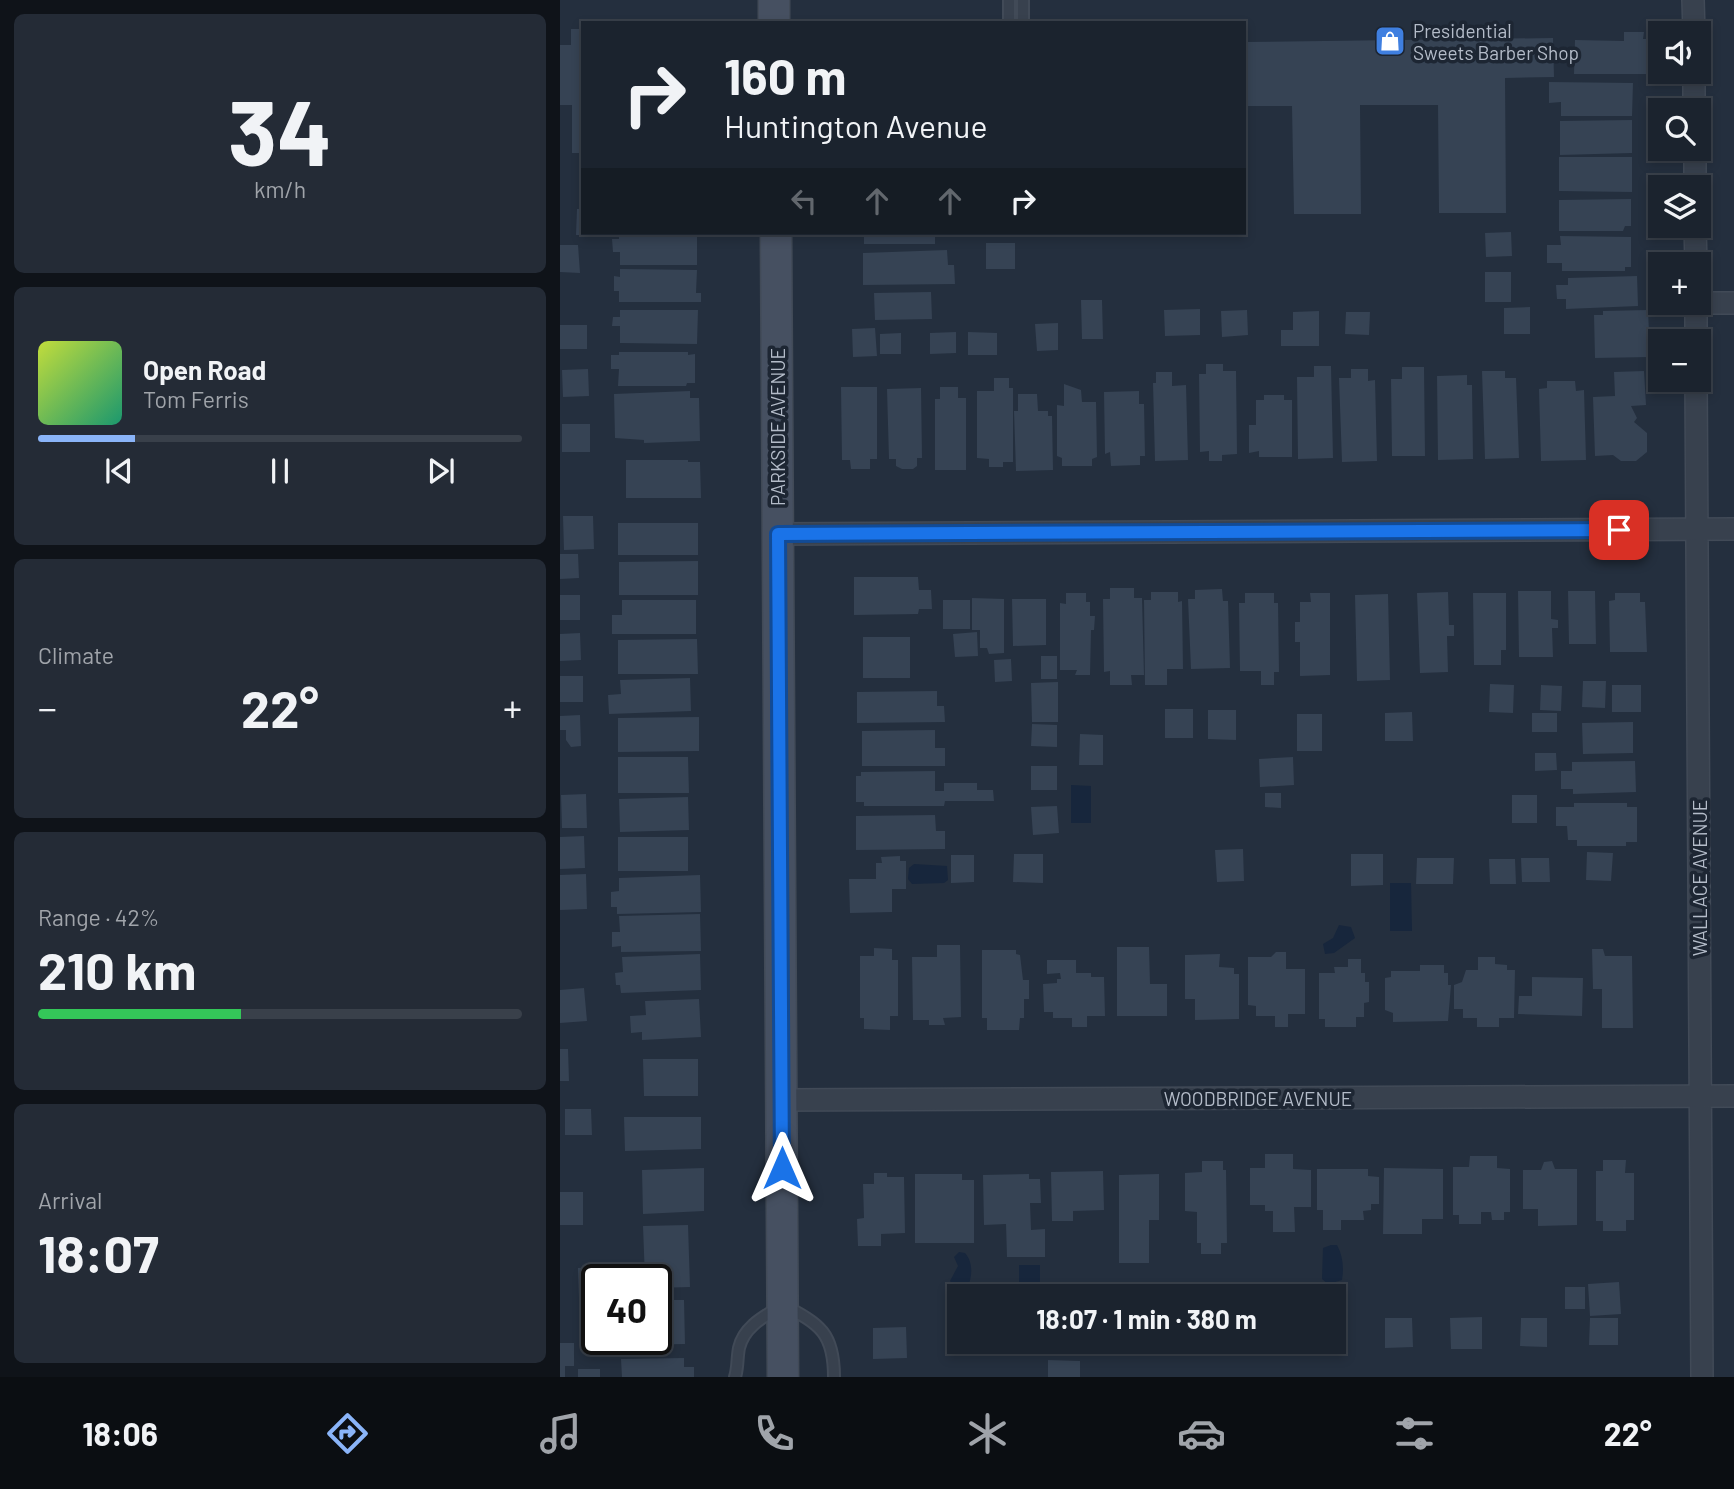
<!DOCTYPE html>
<html lang="en">
<head>
<meta charset="utf-8">
<style>
  body { margin:0; font-family:Barlow,sans-serif; background:#242b36; color:#f1f3f6; height:100vh; display:flex; flex-direction:column; font-size:26px; white-space:nowrap }
  * { box-sizing:border-box; margin:0 }
  p { font-size:23px; color:#a0a4aa }
  .icon { flex:none; width:38px; height:38px; fill:none; stroke:currentColor; stroke-width:2; stroke-linecap:round; stroke-linejoin:round }
  .map { position:relative; flex:1; overflow:hidden }
  .panel { display:flex; flex-direction:column; gap:14px; padding:14px; background:#0f1319; width:560px }
  .panel>* { flex:none }
  .hud { position:absolute; left:21px; top:21px; width:665px; height:214px; border-radius:0px; box-shadow:0 4px 10px #0003,0 0 0 2px #39404a; background:#1b232e; color:#f1f3f6; overflow:hidden }
  .buttons { position:absolute; left:1088px; top:21px; display:grid; gap:14px }
  .buttons a { display:grid; place-items:center; width:63px; height:63px; border-radius:0px; background:#1b232e; box-shadow:0 4px 10px #0003,0 0 0 2px #39404a; font-size:35px }
  .speed { position:absolute; left:21px; top:1264px; display:flex; gap:14px; font-size:35px; font-weight:700; text-align:center }
  .speed>* { display:grid; place-content:center; width:91px; height:91px; border-radius:50%; background:#1b232e; box-shadow:0 4px 10px #0003,0 0 0 2px #39404a; line-height:1 }
  .speed .limit { border:4px solid #111; border-radius:10px; background:#fff; color:#111 }
  .pin { position:absolute; display:grid; place-items:center; width:60px; height:60px; color:#fff; margin:-30px; border-radius:14px; box-shadow:0 4px 10px #0006 }
  .me { position:absolute; width:77px; margin:-38px; rotate:0deg; stroke-linejoin:round; filter:drop-shadow(0 0 5px #0008) }
  .turn { display:flex; align-items:center; gap:24px; height:147px; padding:0 28px; font-size:32px }
  .turn .icon { width:91px; height:91px; stroke-width:2.5 }
  .turn b { display:block; font-size:49px; line-height:60px }
  .lanes { display:flex; align-items:center; height:66px; padding:0 28px; background:#0003; justify-content:center; gap:35px; direction:ltr }
  .lanes .off { opacity:.35 }
  .big { font-size:52px; font-weight:700; line-height:1.1 }
  .panel .tile { flex:1; display:flex; flex-direction:column; justify-content:center; gap:10px; min-width:0; padding:0 24px; border-radius:10px; background:#242b36 }
  .panel .dial { align-items:center; gap:0 }
  .dial b { font-size:91px; line-height:1 }
  .song { display:flex; align-items:center; gap:21px }
  .cover { width:84px; height:84px; border-radius:10px; background:linear-gradient(135deg,hsl(70 70% 55%),hsl(160 70% 35%)) }
  .played { height:7px; border-radius:4px; background:linear-gradient(90deg,#8ab4f8 20%,#39404a 20%) }
  .keys { display:flex; justify-content:space-around; direction:ltr }
  .heat { display:flex; justify-content:space-between; align-items:center; font-size:38px; direction:ltr }
  .charge { height:10px; border-radius:5px; background:linear-gradient(90deg,#34c759 42%,#39404a 0) }
  .trip { position:absolute; left:387px; top:1284px; width:399px; height:70px; border-radius:0px; background:#1b232e; box-shadow:0 4px 10px #0003,0 0 0 2px #39404a; font-weight:700; line-height:70px; text-align:center }
  .tabs { display:flex; height:112px; justify-content:space-around; align-items:center; background:#0b0e12; color:#a0a4aa }
  .tabs .icon { width:49px; height:49px }
  .tabs .on { color:#8ab4f8 }
  .tabs b { font-size:32px; color:#f1f3f6 }
  main { display:flex; flex:1; min-height:0 }
  .map>svg:first-child { display:block }
  .water { fill:#17263c }
  .building { fill:#364354 }
  .lines { fill:none; stroke-linecap:round; stroke-linejoin:round }
  .lane-casing { stroke:#414a57; stroke-width:14 }
  .street-casing { stroke:#414a57; stroke-width:24 }
  .secondary-casing { stroke:#414a57; stroke-width:33 }
  .lane { stroke:#38414e; stroke-width:10 }
  .street { stroke:#38414e; stroke-width:21 }
  .secondary { stroke:#465061; stroke-width:30 }
  .route-casing { stroke:#114b97; stroke-width:18 }
  .route { stroke:#1a73e8; stroke-width:12 }
  .labels { text-anchor:middle; dominant-baseline:central; stroke-width:7; stroke-linejoin:round; paint-order:stroke }
  .poi-label { font-size:19px; fill:#b4bcc9; stroke:#1d2633; text-anchor:start }
  .street-label { font-size:19px; fill:#b4bcc9; stroke:#1d2633 }
</style>
</head>
<body>
<main>
<section class="panel">
<div class="tile dial"><b>34</b><p>km/h</p></div>
<div class="tile">
<div class="song"><i class="cover"></i><div><b>Open Road</b><p>Tom Ferris</p></div></div>
<div class="played"></div>
<div class="keys"><svg class="icon" aria-label="previous" viewBox="0 0 24 24"><path d="M18 5L8 12l10 7zM5 5v14"/></svg><svg class="icon" aria-label="pause" viewBox="0 0 24 24"><path d="M8 5v14M16 5v14"/></svg><svg class="icon" aria-label="next" viewBox="0 0 24 24"><path d="M6 5l10 7-10 7zM19 5v14"/></svg></div>
</div>
<div class="tile"><p>Climate</p>
<div class="heat"><a>−</a><b class="big">22°</b><a>+</a></div>
</div>
<div class="tile"><p>Range · 42%</p><b class="big">210 km</b><div class="charge"></div></div>
<div class="tile"><p>Arrival</p><b class="big">18:07</b></div>
</section>
<div class="map">
<svg width="1174" height="1377" viewBox="0 0 1174 1377">
  <rect width="100%" height="100%" fill="#242f3e"/>
  <path class="water" d="M511 785 531 786V823H511Z
    M354 864 387 866 388 880 384 883 352 884 348 879 349 868Z
    M830 883H851L852 931H830Z
    M779 925 791 927 795 938 774 953 765 954 763 944 773 938Z
    M771 1245H777C783 1256 784 1268 782 1280L768 1284 762 1279 763 1248Z
    M399 1252 405 1253C414 1263 412 1278 407 1289L400 1292 390 1281 398 1266 394 1257Z
    M459 1265H480V1297H459Z"/>
  <path class="building" d="M11 29H23V153H12V105H0V45H11Z
    M1064 32H1084L1083 39H1095V74H1014L1015 40 1064 41Z
    M993 38 994 77 945 78 946 213H879L878 105H800L801 214H734L732 106H684V42Z
    M989 82 1073 83 1072 116H1001V102L989 103Z
    M1072 120V153L1000 155V121Z
    M999 157H1072V192L999 191Z
    M1071 199V226H1065L1063 231H999V200Z
    M17 209H23V235H16Z
    M951 232 952 256 926 257 925 233Z
    M59 233H137V265H60V252H53L52 239H59Z
    M304 233H375V244H304Z
    M1000 236 1071 237V267H1065V271H1002V263H987V245H1001Z
    M426 243H455V269H426Z
    M0 245H18L20 273 0 272Z
    M387 250 388 265H394L395 284 303 285V253Z
    M60 269 137 270 136 293H141V302H59V291H54V276L60 277Z
    M925 272H951V302H925Z
    M1077 276 1078 306 1006 309V299H997L996 285H1008V278Z
    M371 292 372 319 315 320 314 293Z
    M521 300H542L543 339H522Z
    M970 307V334H944V308Z
    M640 309V335L605 336 604 310Z
    M60 310H138L137 344 60 343V326H52L53 317H60Z
    M687 310 688 335 662 337 661 311Z
    M1088 310 1090 357 1035 358 1034 315H1043V311Z
    M759 311V346H721V330H733V312Z
    M786 312H810L809 335 785 334Z
    M498 323V350L477 351 475 324Z
    M0 325H27V349H0Z
    M315 328 317 356 293 357 292 329Z
    M396 332V353L370 354V333Z
    M408 332 437 333V355H408Z
    M341 333V354H320V334Z
    M59 352H128V355L135 354V383H127L126 386H58L59 369H51V355H59Z
    M646 364H663V371H676L677 454 662 455V461H649V451L640 452 639 374H646Z
    M754 366H771L773 458 738 459 737 377H754Z
    M842 367H864L865 456H832L831 379H842Z
    M28 369 29 396 3 397 2 370Z
    M791 369H808V381L815 380 817 461 782 462 779 378H791Z
    M922 371H945V378H956L959 458 925 459Z
    M1084 371 1086 405 1071 406 1077 418 1074 422 1087 433V452L1076 461H1061L1053 455 1035 456 1033 397 1055 396 1054 372Z
    M596 372H612V386L626 385 628 460 595 461 593 383H596Z
    M907 375V385H912L913 459 878 460 877 376Z
    M434 378H449V388H453V462H443V467H429V459L417 458V391H434Z
    M987 381H1015L1016 391 1024 390 1026 460 981 461 979 389 987 388Z
    M504 384 521 390 522 402H536L537 457 532 459V466H502V458L497 456V405L504 406Z
    M281 387H317V459H310V469H291L290 460H282Z
    M380 387H398V398H406V470H375V399H380Z
    M361 388 362 458H357V466L353 469H342L336 466V459H329L327 389Z
    M130 391V398H139L140 441 84 443V440L55 438 54 394Z
    M579 391V404H584L585 456H580V465L551 466 550 452 545 454 544 392Z
    M458 394H477L478 411H488V416H492L493 470 456 471 454 411H458Z
    M704 395H724V400H732V457H699V451L689 453V425H696V400H704Z
    M2 424H30V452H2Z
    M66 460H128V462H140L141 498H66Z
    M3 516H33L34 549 4 550Z
    M58 523H138V555H58Z
    M0 554H18L19 578 0 579Z
    M138 561V595H59V562Z
    M294 577H358L359 590H371L372 609H359L358 614 294 615Z
    M550 588H574V598H582L584 675H571L572 685H550V671L544 672 543 599H550Z
    M662 589 663 601H668L670 668 631 669 628 599H635V590Z
    M958 591H991V619L998 620V628H992L993 657H959Z
    M1008 591H1035L1036 644H1009Z
    M591 592H618V602L622 601 623 669H607V685H585L584 600H591Z
    M888 592 889 625H894V636H887L888 672 860 673 857 593Z
    M506 593H526V602H530V616H535L534 630H531L530 675H515L517 670H500V603L506 604Z
    M685 593H714V603H718L719 672H714V685H701V671H680L679 603H685Z
    M750 593H770V675L740 676V642H735V622H740V602H751Z
    M913 593H946V650H941V665H914Z
    M1055 593H1080V602H1085L1087 652H1050L1049 601 1055 600Z
    M828 594 830 680 797 681 795 595Z
    M0 595H20V620H0Z
    M412 598 444 599V653L429 654 427 648H420V630H412Z
    M452 599H486V645L453 646Z
    M62 600H136V634H52V615H62Z
    M383 600H410V629H383Z
    M417 632 418 656 395 657 393 634Z
    M20 633 21 660 0 661V634Z
    M303 637H350V678H303Z
    M137 639 138 674H58V640Z
    M481 656H497V679H481Z
    M451 659 452 681 435 682 434 660Z
    M0 676H23V702H0Z
    M130 678 131 711 49 714 48 695 61 694 60 680Z
    M1023 681H1046L1045 708 1022 707Z
    M498 682V722H472L471 683Z
    M930 684 954 685 953 713 929 712Z
    M981 685 1002 686 1001 711 980 710Z
    M1052 685H1081V712H1052Z
    M377 691V706H384L385 722 297 723V692Z
    M605 709H633V738H605Z
    M648 710H676V740L648 739Z
    M852 712 853 741H825V713Z
    M972 713H997V732H972Z
    M737 714H762V751H737Z
    M20 715 21 746 11 747 6 740V730H0V716Z
    M139 717V751L58 752V718Z
    M1073 722V753L1023 754 1022 723Z
    M472 724 497 725V747L471 746Z
    M375 730V748H385V766H302V731Z
    M520 734 543 735V765H519Z
    M975 753H996L997 770 975 771Z
    M58 757H128L129 793H58Z
    M733 757 734 785 700 787 699 759Z
    M1075 761 1076 792 1013 794V789H1001V771H1012V762Z
    M471 766H497V790H471Z
    M375 771V791H384V783H417V790H433L434 801H385L384 806H304V802H296V776H301V772Z
    M705 793H721V808L705 807Z
    M26 794 27 828H2L1 795Z
    M952 795H977V823H952Z
    M128 797 129 830 60 832 59 799Z
    M1014 803H1067V807H1077V842H1066V846H1017V840H1008L1007 826H996V807H1014Z
    M497 806 499 833 473 835 471 807Z
    M375 815 376 831H385V849L296 850V816Z
    M24 836 25 868 0 869V837Z
    M58 837H128V871H58Z
    M683 849 684 881 657 882 655 850Z
    M1027 852 1053 853 1051 881 1026 880Z
    M454 854H483V883L453 882Z
    M791 854H823V885L791 886Z
    M391 855H414V882L391 883Z
    M340 856V861H346V889H332V912L290 913 289 879H316V863H322L321 857Z
    M857 858H894L893 884H856Z
    M961 858H989L990 882H962Z
    M929 859H955L956 884H930Z
    M26 874 27 909 0 910V875Z
    M140 875 141 912 57 914V907H51V892L59 891V878Z
    M140 914 141 951 61 952V946L52 947V932H60L59 916Z
    M377 945H400L401 1017 383 1018 385 1025H369V1020H353L352 957H377Z
    M557 947H589L590 984H607V1016H557Z
    M314 948 332 949V960H338V1016H330V1030L304 1029V1018H300V956H314Z
    M1032 949H1043L1045 956H1072L1073 1028H1042V989H1033Z
    M422 950H456V954L460 955 463 980H469V999H464V1018H460L459 1030H427V1018H422Z
    M716 952H726V969H745V1014H728V1027H715V1016H696V1006L688 1005V957H711Z
    M140 954 141 990 61 993 60 985H56L55 973 63 972 62 957Z
    M660 954 659 967 674 968V974H679V1019L635 1020V999H625V955Z
    M918 957H935V964L947 965V970H955L954 1018H939V1027H917V1018H903V1009H894V985L902 982 906 970H918Z
    M788 959H801V973H805V982H809V1002L804 1003V1017H796V1027H765V1019H759V973H775L774 967H788Z
    M487 960H516V973H531V977H544L545 1016H527V1027H512V1018H493V1012H484L483 984 497 983V979H501L500 973 487 974Z
    M860 965H884V973H888V985H891L888 1021 833 1022V1013L825 1010V978L831 977V971H860Z
    M972 977 1023 978 1022 1016 958 1014 959 996H972Z
    M24 988 27 1021 0 1023V990Z
    M139 999 141 1037 82 1040V1032L71 1033 70 1016 86 1015 85 1001Z
    M0 1049H8L9 1081H0Z
    M83 1059H138V1096H84Z
    M5 1109H31L32 1135H5Z
    M64 1117H141V1149L65 1151Z
    M705 1154H733V1169L751 1170V1207H734L735 1232H713V1211H705V1205H690V1168H705Z
    M910 1156H937V1168L950 1169V1212H944V1220H932L931 1212H921V1224H899V1215H893V1167H909Z
    M1043 1160H1066L1065 1173H1074V1220H1066V1231H1043V1221H1036V1171H1043Z
    M642 1161H663V1170H666L667 1243H661V1254H641V1243H637V1212L625 1211V1173L642 1172Z
    M992 1161 995 1169H1017V1225L978 1226V1209H963V1170H981L984 1162Z
    M144 1168V1211L83 1214 82 1170Z
    M824 1168 883 1169V1219H862V1234H823Z
    M757 1169H808V1176L819 1177V1204H811V1210L803 1211 804 1220H781V1230H763V1210H757Z
    M543 1171 544 1210 513 1211V1221H492L491 1172Z
    M314 1173H327V1177H344L345 1233 321 1234V1246H298L297 1219 304 1218 303 1184H314Z
    M355 1174H402V1180H414V1243H355Z
    M469 1174V1179H480L481 1203H470L471 1230 485 1229V1257H447L446 1224 424 1225 423 1175Z
    M599 1174V1220H589V1263H559V1175Z
    M0 1192H23V1225H0Z
    M128 1225 130 1287 96 1288V1279H85L83 1226Z
    M43 1267 44 1279H37V1298H19L18 1268Z
    M1059 1282 1061 1314 1030 1316 1028 1284Z
    M620 1283H652V1297H620Z
    M1005 1287H1025V1309H1005Z
    M525 1291H552V1297H525Z
    M729 1291H753V1297H729Z
    M96 1300H124L125 1344 71 1345V1339H96Z
    M922 1317V1349H891L890 1318Z
    M825 1318H852L853 1347 825 1348Z
    M961 1318H987V1347L960 1346Z
    M1030 1318H1058V1345H1029Z
    M346 1327 347 1358 313 1359V1328Z
    M421 1342H443V1347L421 1348Z
    M690 1342H715V1347L690 1348Z
    M0 1343H14V1366H5V1377H0Z
    M124 1358V1367H134V1377H62L61 1359Z
    M488 1360 520 1361V1377H488Z
    M18 1369H40V1377H18Z"/>
  <g class="lines">
    <g class="lane-casing">
      <path id="lane" d="M449 0V23
        M463 0V23
        M175 1377C178 1368 177 1358 179 1348 184 1326 205 1316 223 1305 260 1324 274 1333 274 1377"/>
    </g>
    <g class="street-casing">
      <path id="street" d="M1133 0 1134 33
        M1134 72V110
        M1135 149V187
        M1135 226 1136 264
        M1136 341V303H1174
        M1136 380 1142 1377
        M218 534 1174 529
        M221 1100 1174 1096"/>
    </g>
    <g class="secondary-casing">
      <path id="secondary" d="M214 0V23
        M216 233 223 1377"/>
    </g>
    <use href="#lane" class="lane"/>
    <use href="#street" class="street"/>
    <use href="#secondary" class="secondary"/>
  </g>
  <g class="lines">
    <g class="route-casing">
      <path id="route" d="M222 1168 218 534 1059 530"/>
    </g>
    <use href="#route" class="route"/>
  </g>
  <defs>
    <g id="shop-square" transform="scale(1.575)"><rect x="-9" y="-9" width="18" height="18" rx="4" fill="#3f7fe0" stroke="#1d2633"/><path d="M-5-2.5h2.3a2.7 3.5 0 0 1 5.4 0H5L5.5 6h-11ZM-1.5-2.5h3a1.5 2.3 0 0 0-3 0Z" fill="#fff"/></g>
  </defs>
  <g fill-rule="evenodd">
    <use href="#shop-square" x="830" y="41"/>
  </g>
  <g class="labels">
    <g class="poi-label">
      <text x="853" y="30">Presidential<tspan x="853" dy="22">Sweets Barber Shop</tspan></text>
    </g>
    <g class="street-label">
      <text transform="translate(217 427) rotate(-90)">PARKSIDE AVENUE</text>
      <text transform="translate(1139 878) rotate(-90)">WALLACE AVENUE</text>
      <text x="698" y="1098">WOODBRIDGE AVENUE</text>
    </g>
  </g>
</svg>
<div class="buttons">
<a><svg class="icon" aria-label="sound" viewBox="0 0 24 24"><path d="M4 9h4l5-4v14l-5-4H4zM17 9q2 3 0 6"/></svg></a>
<a><svg class="icon" aria-label="search" viewBox="0 0 24 24"><circle cx="10" cy="10" r="6"/><path d="M15 15l6 6"/></svg></a>
<a><svg class="icon" aria-label="layers" viewBox="0 0 24 24"><path d="M12 4l9 5-9 5-9-5zM3 14l9 5 9-5"/></svg></a>
<a>+</a>
<a>−</a>
</div>
<div class="speed"><div class="limit">40</div></div>
<div class="pin" style="left:1059px;top:530px;background:#d93025"><svg class="icon" aria-label="arrive" viewBox="0 0 24 24"><path d="M6 21V4h12l-3 4 3 4H6"/></svg></div>
<svg class="me" style="left:222px;top:1168px" viewBox="-20 -20 40 40"><path d="M0-17L14 15 0 8-14 15z" fill="#1a73e8" stroke="#fff" stroke-width="4"/></svg>
<div class="trip">18:07 · 1 min · 380 m</div>
<div class="hud">
<div class="turn"><svg class="icon" aria-label="right" viewBox="0 0 24 24"><path d="M7 20v-9h11M14 6l5 5-5 5"/></svg><div><b>160 m</b>Huntington Avenue</div></div>
<div class="lanes"><svg class="icon off" aria-label="left" viewBox="0 0 24 24"><path d="M17 20v-9H6M10 6l-5 5 5 5"/></svg><svg class="icon off" aria-label="ahead" viewBox="0 0 24 24"><path d="M12 20V5M6 11l6-6 6 6"/></svg><svg class="icon off" aria-label="ahead" viewBox="0 0 24 24"><path d="M12 20V5M6 11l6-6 6 6"/></svg><svg class="icon" aria-label="right" viewBox="0 0 24 24"><path d="M7 20v-9h11M14 6l5 5-5 5"/></svg></div>
</div>
</div>
</main>
<nav class="tabs">
<b>18:06</b>
<svg class="icon on" aria-label="directions" viewBox="0 0 24 24"><path d="M12 3l9 9-9 9-9-9zM9 14v-3h6M13 9l2 2-2 2"/></svg>
<svg class="icon" aria-label="music" viewBox="0 0 24 24"><path d="M9 18V5l10-2v13"/><circle cx="6" cy="18" r="3"/><circle cx="16" cy="16" r="3"/></svg>
<svg class="icon" aria-label="phone" viewBox="0 0 24 24"><path d="M5 4h4l2 5-3 2q2 4 5 5l2-3 5 2v4C11 20 4 13 5 4z"/></svg>
<svg class="icon" aria-label="climate" viewBox="0 0 24 24"><path d="M12 3v18M4 7l16 10M4 17L20 7"/></svg>
<svg class="icon" aria-label="car" viewBox="0 0 24 24"><path d="M5 17H2v-5l4-1 3-4h7l3 4 3 1v5h-3M9 17h6M6 11h13"/><circle cx="7" cy="17" r="2"/><circle cx="17" cy="17" r="2"/></svg>
<svg class="icon" aria-label="filters" viewBox="0 0 24 24"><path d="M4 7h16M4 17h16"/><circle cx="9" cy="7" r="2"/><circle cx="15" cy="17" r="2"/></svg>
<b>22°</b>
</nav>
</body>
</html>
